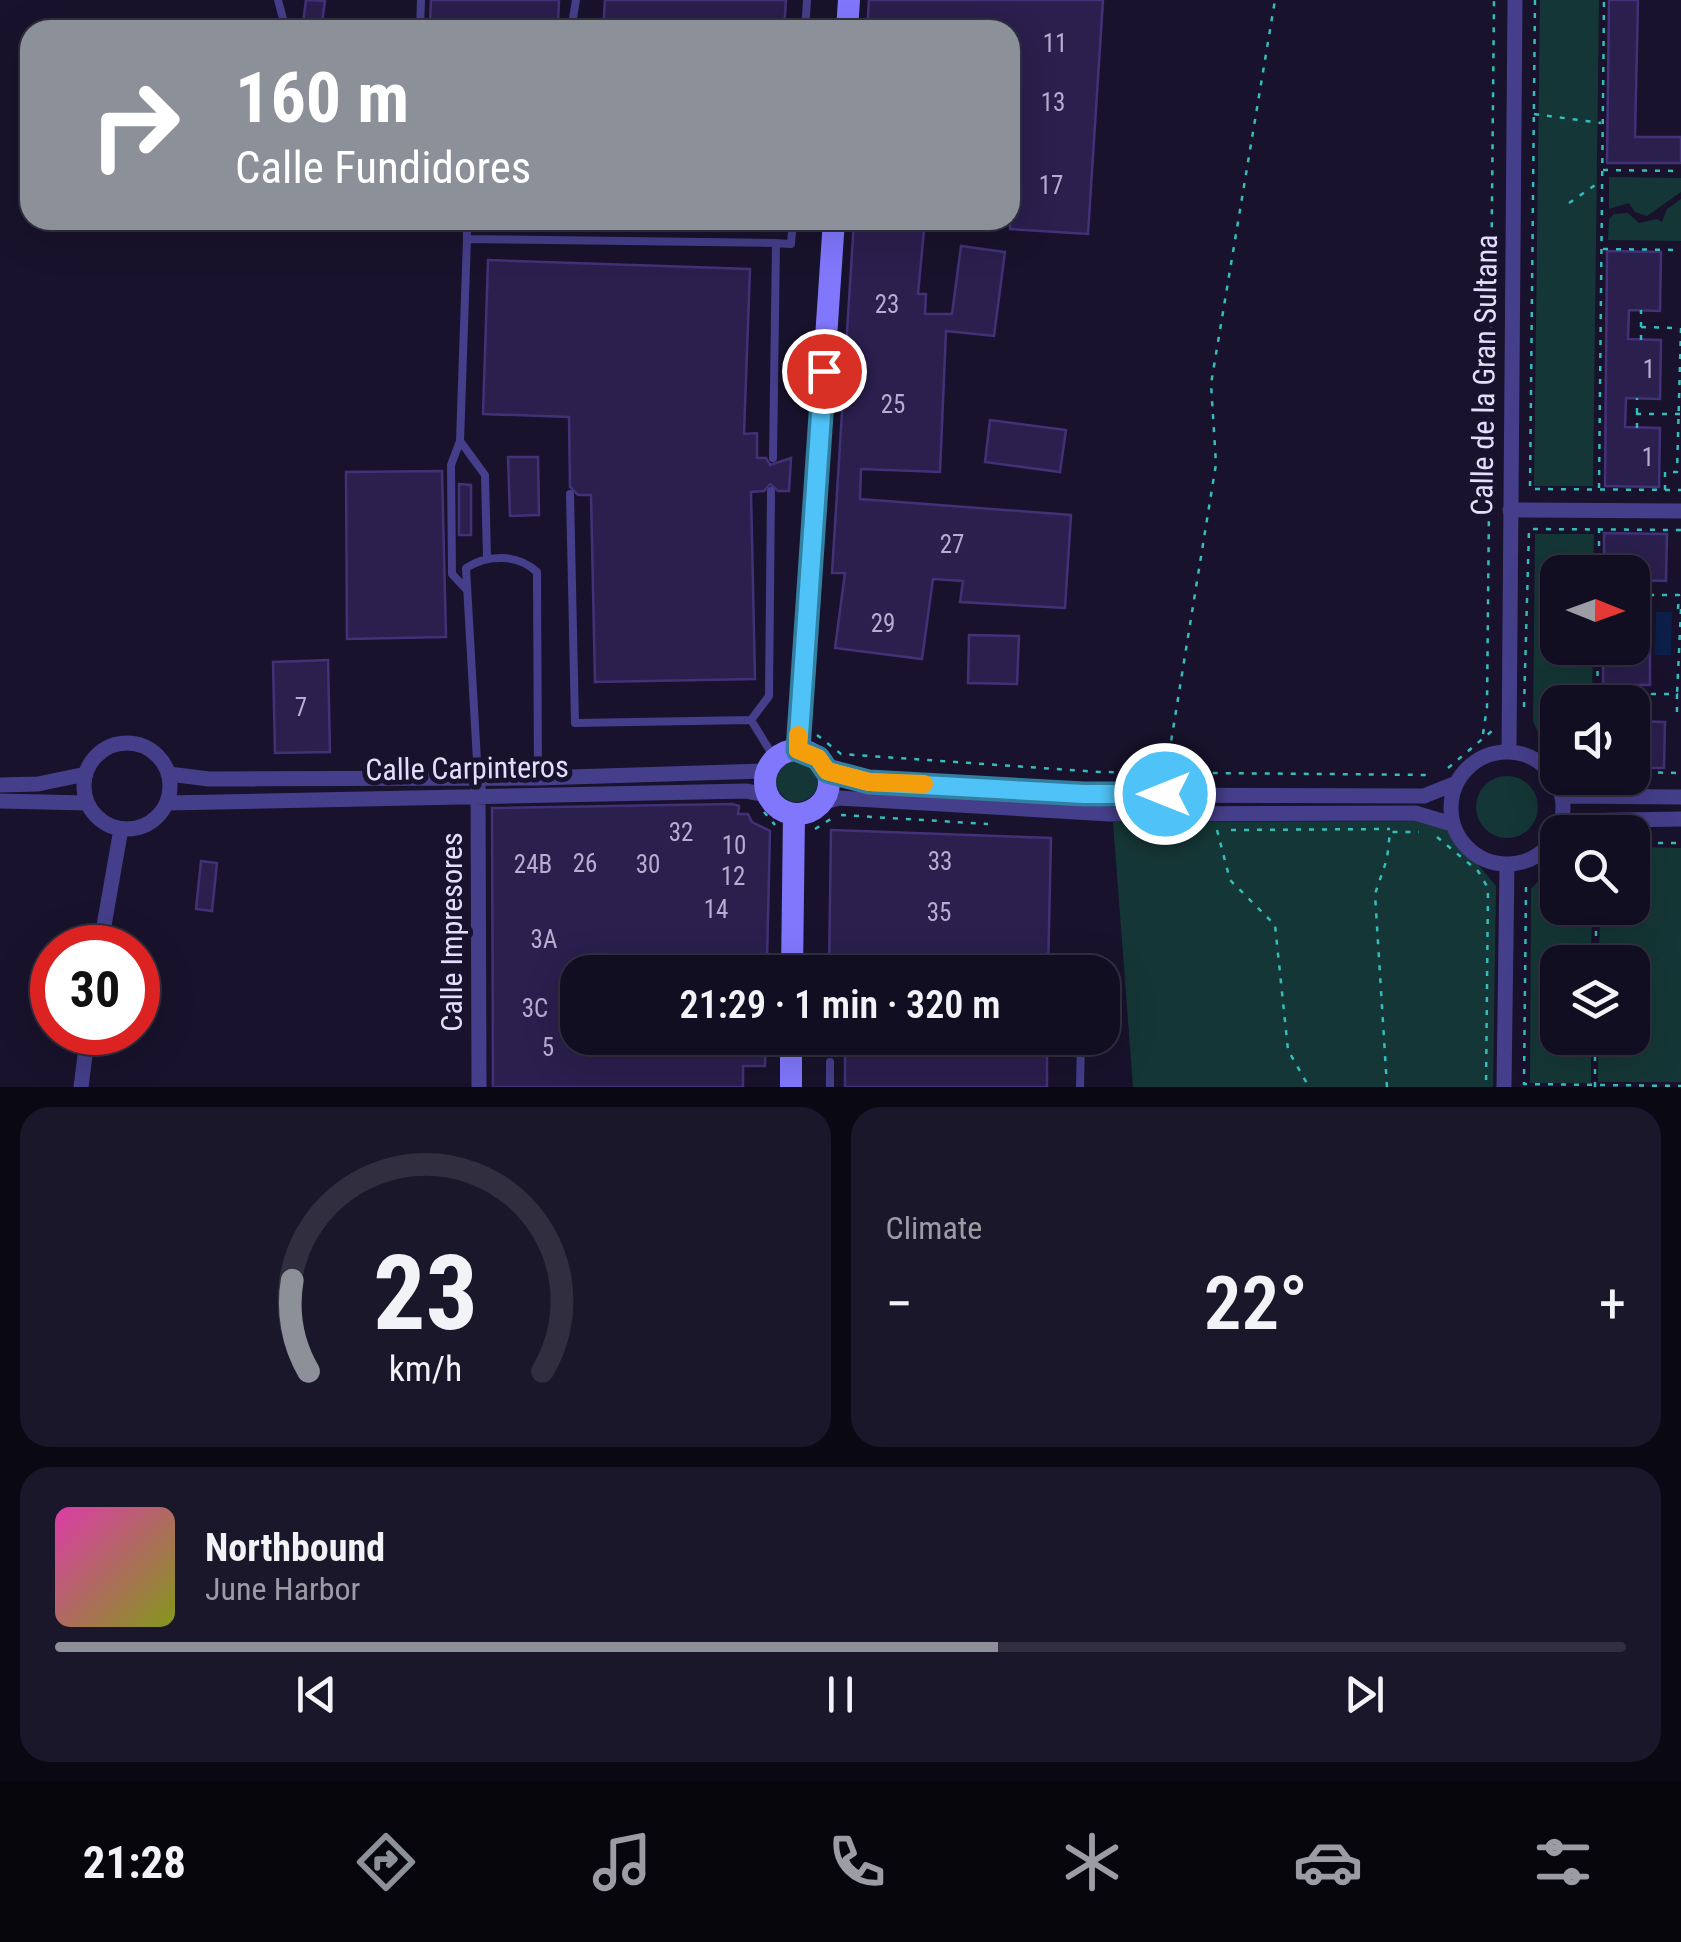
<!DOCTYPE html>
<html lang="en">
<head>
<meta charset="utf-8">
<style>
  body { margin:0; font-family:"Roboto Condensed",sans-serif; background:#1b172a; color:#f1f3f6; height:100vh; display:flex; flex-direction:column; font-size:38px; white-space:nowrap }
  * { box-sizing:border-box; margin:0 }
  p { font-size:32px; color:#9c9ca5 }
  .icon { flex:none; width:55px; height:55px; fill:none; stroke:currentColor; stroke-width:2; stroke-linecap:round; stroke-linejoin:round }
  .map { position:relative; height:1087px; overflow:hidden }
  .panel { display:flex; flex-direction:column; gap:20px; padding:20px; background:#0a0812; flex:1 }
  .panel>* { flex:none }
  .hud { position:absolute; left:20px; top:20px; width:1000px; height:210px; border-radius:30px; box-shadow:0 10px 40px #0002,0 0 0 2px #312e3f; background:#8c9099; color:#fff; overflow:hidden }
  .needle { width:65px; rotate:91deg }
  .fabs { position:absolute; left:1540px; top:555px; display:grid; gap:20px }
  .fabs a { display:grid; place-items:center; width:110px; height:110px; border-radius:20px; background:#120e21; box-shadow:0 10px 40px #0002,0 0 0 2px #312e3f; font-size:50px }
  .speed { position:absolute; left:30px; top:925px; display:flex; gap:20px; font-size:50px; font-weight:700; text-align:center }
  .speed>* { display:grid; place-content:center; width:130px; height:130px; border-radius:50%; background:#120e21; box-shadow:0 10px 40px #0002,0 0 0 2px #312e3f; line-height:1 }
  .speed .limit { border:15px solid #d22; background:#fff; color:#111 }
  .pin { position:absolute; display:grid; place-items:center; width:85px; height:85px; color:#fff; margin:-42px; border:5px solid #fff; border-radius:50%; box-shadow:0 2px 10px #0007 }
  .me { position:absolute; width:110px; margin:-55px; rotate:270deg; stroke-linejoin:round; filter:drop-shadow(0 0 8px #0008) }
  .turn { display:flex; align-items:center; gap:35px; height:210px; padding:0 50px; font-size:45px }
  .turn .icon { width:130px; height:130px; stroke-width:2.5 }
  .turn b { display:block; font-size:70px; line-height:85px }
  .big { font-size:75px; font-weight:600; line-height:1.1 }
  .panel .tile { flex:1; display:flex; flex-direction:column; justify-content:center; gap:15px; min-width:0; padding:0 35px; border-radius:30px; background:#1b172a }
  .panel .dial { align-items:center; gap:0 }
  .dial svg { height:260px; overflow:visible; fill:none; stroke:#312e3f; stroke-width:7; stroke-linecap:round; text-anchor:middle }
  .dial text { fill:#f1f3f6; stroke:none }
  .song { display:flex; align-items:center; gap:30px }
  .cover { width:120px; height:120px; border-radius:15px; background:linear-gradient(135deg,hsl(320 70% 55%),hsl(70 70% 35%)) }
  .played { height:10px; border-radius:5px; background:linear-gradient(90deg,#8c9099 60%,#312e3f 60%) }
  .keys { display:flex; justify-content:space-around; direction:ltr }
  .heat { display:flex; justify-content:space-between; align-items:center; font-size:55px; direction:ltr }
  .panel .tiles { flex:1; display:grid; gap:20px; grid-template-columns:1fr 1fr }
  .tile:last-child { grid-column:span 2 }
  .trip { position:absolute; left:560px; top:955px; width:560px; height:100px; border-radius:30px; background:#120e21; box-shadow:0 10px 40px #0002,0 0 0 2px #312e3f; font-weight:600; line-height:100px; text-align:center }
  .menu { display:flex; height:160px; justify-content:space-around; align-items:center; background:#07060d; color:#9c9ca5 }
  .menu .icon { width:70px; height:70px }
  .menu .current { color:#8c9099 }
  .menu b { font-size:45px; color:#f1f3f6 }
  .map>svg:first-child { display:block }
  .green { fill:#153636 }
  .water { fill:#0c204b }
  .building { fill:#2a1f4d; stroke:#433178; stroke-width:2.5 }
  .lines { fill:none; stroke-linecap:round; stroke-linejoin:round }
  .path { stroke:#34bdbb; stroke-width:2.5; stroke-dasharray:5 8; stroke-linecap:butt }
  .lane { stroke:#453e8a; stroke-width:8 }
  .street { stroke:#453e8a; stroke-width:15 }
  .secondary { stroke:#8177fc; stroke-width:22 }
  .route-casing { stroke:#337fa1; stroke-width:25 }
  .route { stroke:#4fc3f7; stroke-width:18 }
  .slow { stroke:#f59e0b; stroke-width:18 }
  .labels { text-anchor:middle; dominant-baseline:central; stroke-width:10; stroke-linejoin:round; paint-order:stroke }
  .number-label { font-size:25px; fill:#b5aed2 }
  .street-label { font-size:30px; fill:#e3defe; stroke:#18122c }
</style>
</head>
<body>
<div class="map">
<svg width="1681" height="1087" viewBox="0 0 1681 1087">
  <rect width="100%" height="100%" fill="#18122c"/>
  <path class="green" d="M1540 0H1599L1593 486H1534Z
    M1609 177 1681 178V192L1647 216 1635 212 1629 203 1609 209Z
    M1681 199V241L1608 240 1609 219 1614 214 1628 213 1639 223 1657 219 1662 222 1667 209Z
    M1535 534H1594L1593 572H1558V648H1593L1592 702H1558L1557 753 1540 737 1533 721Z
    M776 781a21 21 0 1 1 42 0a21 21 0 1 1-42 0Z
    M1476 807a31 31 0 1 1 62 0a31 31 0 1 1-62 0Z
    M1442 821 1496 886 1493 1087H1133L1113 822Z
    M1633 847 1681 848V1082H1598V1038H1632V962H1599L1600 908H1632Z
    M1557 862 1558 908H1592L1591 962H1558V1038H1591V1083H1530L1531 889Z"/>
  <path class="water" d="M1656 612H1672L1671 655H1655Z"/>
  <path class="building" d="M306 0 325 1 321 30H302Z
    M431 0H559L558 25 430 22Z
    M605 0H786L784 30H603Z
    M869 0H1103L1088 234 1010 229V30H867Z
    M1609 0H1638L1635 137H1681V163H1607Z
    M854 220H925L918 294H926L925 314H952L961 246 1005 252 994 336 946 331 940 472 861 469 860 499 1071 515 1065 608 960 602 963 581 933 579 922 659 835 648 845 573H832Z
    M1607 251 1661 252 1660 311 1629 310 1628 339 1661 340 1660 399 1626 398 1625 427 1660 428 1659 487 1605 486Z
    M488 260 750 269 744 434 757 433V458H766L770 465 791 458 789 491H778L770 484 764 491 751 492 755 679 595 682 591 495H578L570 487 569 417 483 414Z
    M990 420 1066 430 1060 472 985 462Z
    M508 457H538L539 515 510 516Z
    M442 471 446 637 347 639 346 472Z
    M459 484 471 485V535H459Z
    M1604 533 1667 534 1666 581 1632 580V572H1604Z
    M1632 619H1650V685H1603V648H1632Z
    M969 635 1019 636 1017 684 968 683Z
    M328 660 330 752 275 753 273 662Z
    M1632 721 1665 722 1664 768H1632Z
    M732 804 739 806 738 814H748L752 822 770 831 767 960H746L745 972H578V1038H766L765 1066H743V1087H493L492 808Z
    M831 830 1051 838 1048 972H829Z
    M201 861 217 863 212 911 196 909Z
    M845 1038H1047V1087H845Z"/>
  <g class="lines">
    <path class="path" d="M1535 0 1530 489 1681 490
      M1534 114 1601 123
      M1603 170 1681 171
      M1569 203 1601 181
      M1603 249 1681 250
      M1641 327 1676 328
      M1641 340V310
      M1637 413V398
      M1637 428V414H1681
      M1599 488 1604 0
      M1665 490V472H1677L1681 328
      M1599 572V526
      M1634 593V580
      M1681 609 1677 694H1681
      M1634 619V595H1679L1678 609
      M1632 700V685
      M1597 702 1598 648
      M1632 702 1652 701V694H1677V720
      M1524 707 1529 529 1681 530
      M1483 734 1487 707 1494 0
      M817 735 841 754 1099 772 1432 775
      M1448 768 1493 730
      M1632 772 1681 773
      M1165 779 1216 464 1211 384 1275 0
      M764 812 775 825
      M841 815 988 824
      M815 829 834 817
      M1217 830 1230 880 1275 925 1288 1050 1309 1087
      M1231 830 1390 829
      M1437 837 1478 871 1488 888 1486 1087
      M1632 843H1681
      M1526 887 1524 1084 1681 1086
      M1596 962V908
      M1387 1087 1375 894 1387 859 1390 832H1419
      M1595 1087V1038"/>
    <path class="lane" d="M278 0 286 30
      M420 30 421 0
      M571 30 576 0
      M805 30 807 0
      M467 239V220
      M776 243 791 244 793 220
      M460 441 451 465 452 574 466 589
      M570 494 575 723 751 720 769 696 771 491
      M487 559 485 475 460 441 467 239 776 243 773 458
      M751 720 775 759
      M478 778 466 568C488 554 518 554 537 572L538 778
      M830 1087V1062
      M1080 1087 1081 1038"/>
    <path class="street" d="M1510 510 1681 511
      M84 786a43 43 0 1 1 86 0a43 43 0 1 1-86 0Z
      M1509 750 1515 0
      M1451 808a56 56 0 1 1 112 0a56 56 0 1 1-112 0Z
      M827 771 869 781 1084 795 1424 796 1454 784
      M169 774 209 779 538 778 767 771
      M0 785 38 784 86 774
      M478 786 479 1087
      M1563 796 1681 797
      M0 801 87 803
      M167 803 746 791 768 795
      M821 803 839 798 1109 814 1415 813 1452 824
      M1563 821 1681 819
      M100 948 121 829
      M81 1087 88 1032
      M1504 1087 1507 865"/>
    <path class="secondary" d="M847 30 849 0
      M798 750 834 220
      M765 782a32 32 0 1 1 64 0a32 32 0 1 1-64 0Z
      M792 972 794 814
      M791 1087V1038"/>
  </g>
  <g class="lines">
    <g class="route-casing">
      <path id="route" d="M824 371 798 750 818 758 827 771 869 782 1084 794H1165"/>
    </g>
    <use href="#route" class="route"/>
    <path class="slow" d="M798 735V750L818 758 827 771 869 782 924 784"/>
  </g>
  <g class="labels">
    <g class="number-label">
      <text x="1055" y="43">11</text>
      <text x="1053" y="102">13</text>
      <text x="1051" y="185">17</text>
      <text x="887" y="304">23</text>
      <text x="1649" y="369">1</text>
      <text x="893" y="404">25</text>
      <text x="1648" y="457">1</text>
      <text x="952" y="544">27</text>
      <text x="883" y="623">29</text>
      <text x="301" y="707">7</text>
      <text x="681" y="832">32</text>
      <text x="734" y="845">10</text>
      <text x="940" y="861">33</text>
      <text x="585" y="863">26</text>
      <text x="533" y="864">24B</text>
      <text x="648" y="864">30</text>
      <text x="733" y="876">12</text>
      <text x="716" y="909">14</text>
      <text x="939" y="912">35</text>
      <text x="544" y="939">3A</text>
      <text x="535" y="1008">3C</text>
      <text x="548" y="1047">5</text>
    </g>
    <g class="street-label">
      <text transform="translate(1484 375) rotate(-89)">Calle de la Gran Sultana</text>
      <text transform="translate(467 768) rotate(-1)">Calle Carpinteros</text>
      <text transform="translate(451 932) rotate(-90)">Calle Impresores</text>
    </g>
  </g>
</svg>
<div class="fabs">
<a><svg class="needle" viewBox="-14 -14 28 28"><path d="M0-13l5 13h-10z" fill="#e53935"/><path d="M0 13l5-13h-10z" fill="#9c9ca5"/></svg></a>
<a><svg class="icon" aria-label="sound" viewBox="0 0 24 24"><path d="M4 9h4l5-4v14l-5-4H4zM17 9q2 3 0 6"/></svg></a>
<a><svg class="icon" aria-label="search" viewBox="0 0 24 24"><circle cx="10" cy="10" r="6"/><path d="M15 15l6 6"/></svg></a>
<a><svg class="icon" aria-label="layers" viewBox="0 0 24 24"><path d="M12 4l9 5-9 5-9-5zM3 14l9 5 9-5"/></svg></a>
</div>
<div class="speed"><div class="limit">30</div></div>
<div class="pin" style="left:824px;top:371px;background:#d93025"><svg class="icon" aria-label="arrive" viewBox="0 0 24 24"><path d="M6 21V4h12l-3 4 3 4H6"/></svg></div>
<svg class="me" style="left:1165px;top:794px" viewBox="-20 -20 40 40"><circle r="17" fill="#4fc3f7" stroke="#fff" stroke-width="3"/><path d="M0-11L8 9 0 5-8 9z" fill="#fff"/></svg>
<div class="trip">21:29 · 1 min · 320 m</div>
<div class="hud">
<div class="turn"><svg class="icon" aria-label="right" viewBox="0 0 24 24"><path d="M7 20v-9h11M14 6l5 5-5 5"/></svg><div><b>160 m</b>Calle Fundidores</div></div>
</div>
</div>
<section class="panel">
<div class="tiles">
<div class="tile dial"><svg viewBox="0 0 100 80">
<path d="M14 69A42 42 0 1 1 86 69"/>
<path d="M14 69A42 42 0 0 1 9 41" stroke="#8c9099"/>
<text x="50" y="56" font-size="32" font-weight="700">23</text>
<text x="50" y="72" font-size="11">km/h</text>
</svg></div>
<div class="tile"><p>Climate</p>
<div class="heat"><a>−</a><b class="big">22°</b><a>+</a></div>
</div>
<div class="tile">
<div class="song"><i class="cover"></i><div><b>Northbound</b><p>June Harbor</p></div></div>
<div class="played"></div>
<div class="keys"><svg class="icon" aria-label="previous" viewBox="0 0 24 24"><path d="M18 5L8 12l10 7zM5 5v14"/></svg><svg class="icon" aria-label="pause" viewBox="0 0 24 24"><path d="M8 5v14M16 5v14"/></svg><svg class="icon" aria-label="next" viewBox="0 0 24 24"><path d="M6 5l10 7-10 7zM19 5v14"/></svg></div>
</div>
</div>
</section>
<nav class="menu">
<b>21:28</b>
<svg class="icon current" aria-label="directions" viewBox="0 0 24 24"><path d="M12 3l9 9-9 9-9-9zM9 14v-3h6M13 9l2 2-2 2"/></svg>
<svg class="icon" aria-label="music" viewBox="0 0 24 24"><path d="M9 18V5l10-2v13"/><circle cx="6" cy="18" r="3"/><circle cx="16" cy="16" r="3"/></svg>
<svg class="icon" aria-label="phone" viewBox="0 0 24 24"><path d="M5 4h4l2 5-3 2q2 4 5 5l2-3 5 2v4C11 20 4 13 5 4z"/></svg>
<svg class="icon" aria-label="climate" viewBox="0 0 24 24"><path d="M12 3v18M4 7l16 10M4 17L20 7"/></svg>
<svg class="icon" aria-label="car" viewBox="0 0 24 24"><path d="M5 17H2v-5l4-1 3-4h7l3 4 3 1v5h-3M9 17h6M6 11h13"/><circle cx="7" cy="17" r="2"/><circle cx="17" cy="17" r="2"/></svg>
<svg class="icon" aria-label="filters" viewBox="0 0 24 24"><path d="M4 7h16M4 17h16"/><circle cx="9" cy="7" r="2"/><circle cx="15" cy="17" r="2"/></svg>
</nav>
</body>
</html>
